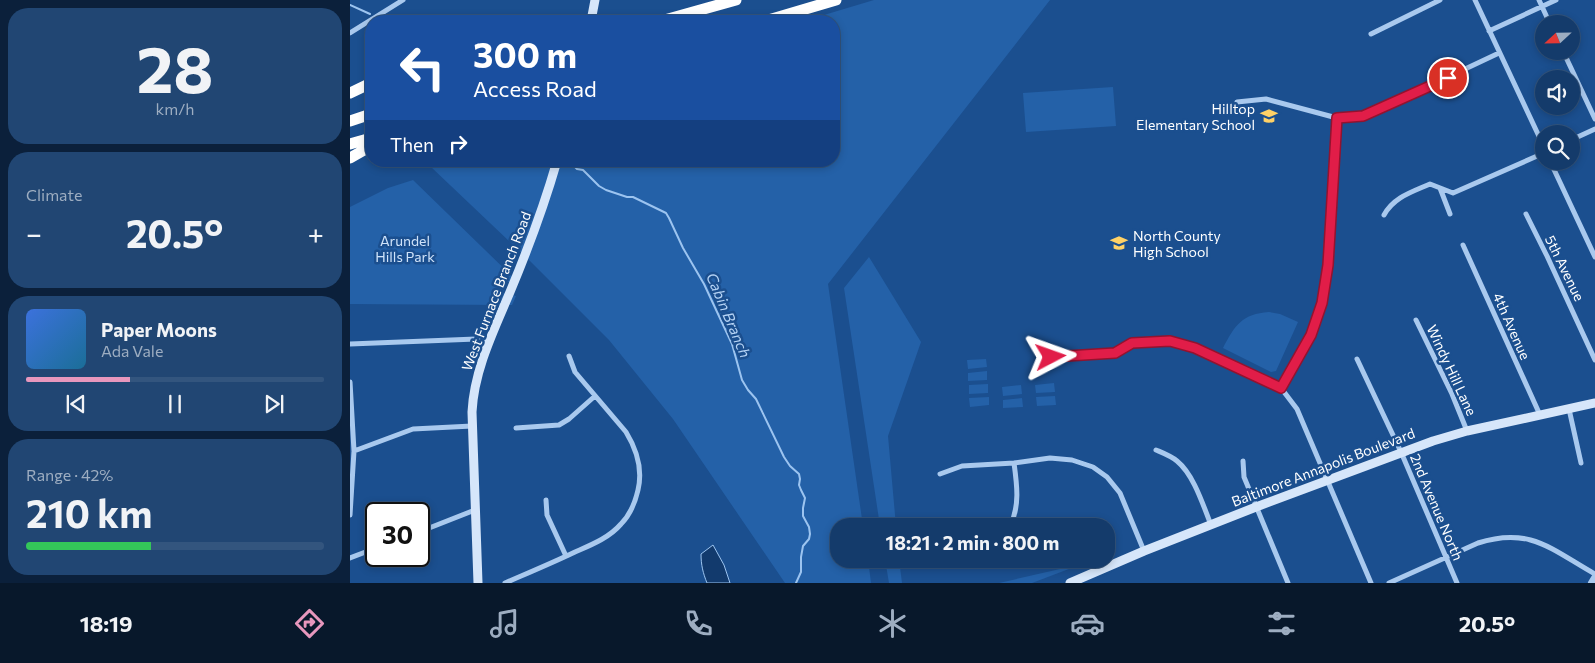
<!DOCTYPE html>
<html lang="en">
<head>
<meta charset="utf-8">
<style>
  body { margin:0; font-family:Commissioner,sans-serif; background:#214673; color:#f1f3f6; height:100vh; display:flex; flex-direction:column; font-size:19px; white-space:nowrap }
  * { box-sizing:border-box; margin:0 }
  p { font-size:16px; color:#9dadc1 }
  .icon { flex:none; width:28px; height:28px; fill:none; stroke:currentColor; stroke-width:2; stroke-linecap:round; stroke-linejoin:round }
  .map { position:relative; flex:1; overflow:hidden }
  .drawer { display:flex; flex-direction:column; gap:8px; padding:8px; background:#0b203b; width:350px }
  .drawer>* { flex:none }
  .guide { position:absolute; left:15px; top:15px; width:475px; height:152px; border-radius:20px; box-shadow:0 2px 8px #0003,0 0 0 1px #33557e; background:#1a4fa0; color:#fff; overflow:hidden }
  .needle { width:32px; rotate:248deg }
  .tools { position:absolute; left:1185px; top:15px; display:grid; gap:10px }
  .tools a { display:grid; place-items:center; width:45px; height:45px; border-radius:50%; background:#143b6b; box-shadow:0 2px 8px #0003,0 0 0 1px #33557e; font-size:25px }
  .speed { position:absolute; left:15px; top:502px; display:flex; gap:10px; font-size:25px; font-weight:700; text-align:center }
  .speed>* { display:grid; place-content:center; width:65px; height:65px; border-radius:50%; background:#143b6b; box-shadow:0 2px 8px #0003,0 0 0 1px #33557e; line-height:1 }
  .speed .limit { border:2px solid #111; border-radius:8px; background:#fff; color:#111 }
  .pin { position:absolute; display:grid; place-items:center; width:42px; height:42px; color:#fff; margin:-21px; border:2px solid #fff; border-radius:50%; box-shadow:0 1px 5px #0007 }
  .me { position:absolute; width:55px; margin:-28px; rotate:86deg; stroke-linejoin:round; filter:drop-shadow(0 0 4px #0008) }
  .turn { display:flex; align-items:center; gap:18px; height:105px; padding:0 25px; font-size:22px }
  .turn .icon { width:65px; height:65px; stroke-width:2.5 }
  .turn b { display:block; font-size:35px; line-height:42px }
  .then { display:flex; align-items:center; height:48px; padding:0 25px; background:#0003; gap:10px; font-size:19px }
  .big { font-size:38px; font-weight:700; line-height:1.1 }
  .drawer .tile { flex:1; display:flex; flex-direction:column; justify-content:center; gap:8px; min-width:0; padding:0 18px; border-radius:20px; background:#214673 }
  .drawer .dial { align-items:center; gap:0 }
  .dial b { font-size:65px; line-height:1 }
  .song { display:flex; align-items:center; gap:15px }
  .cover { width:60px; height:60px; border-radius:8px; background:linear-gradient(135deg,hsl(220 70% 55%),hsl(200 70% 35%)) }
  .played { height:5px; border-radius:2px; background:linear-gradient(90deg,#e797bd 35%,#33557e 35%) }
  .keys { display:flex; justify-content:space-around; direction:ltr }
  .heat { display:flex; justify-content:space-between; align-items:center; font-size:28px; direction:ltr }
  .charge { height:8px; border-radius:4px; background:linear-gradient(90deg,#34c759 42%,#33557e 0) }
  .trip { position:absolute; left:480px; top:518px; width:285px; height:50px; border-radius:20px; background:#143b6b; box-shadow:0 2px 8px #0003,0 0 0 1px #33557e; font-weight:700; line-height:50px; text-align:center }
  .dock { display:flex; height:80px; justify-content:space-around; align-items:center; background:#08182b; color:#9dadc1 }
  .dock .icon { width:35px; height:35px }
  .dock .selected { color:#e797bd }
  .dock b { font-size:22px; color:#f1f3f6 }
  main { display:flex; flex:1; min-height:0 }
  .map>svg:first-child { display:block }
  .green { fill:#2461a8 }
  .water { fill:#123a6d; stroke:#9cc4f0 }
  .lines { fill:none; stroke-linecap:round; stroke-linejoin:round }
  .stream { stroke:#9cc4f0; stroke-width:2 }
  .minor { stroke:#a9c9ee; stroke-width:5 }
  .tertiary { stroke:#a9c9ee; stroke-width:8 }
  .secondary { stroke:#d6e6fa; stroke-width:9 }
  .motorway { stroke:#fff; stroke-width:11 }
  .route-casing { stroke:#92132f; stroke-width:12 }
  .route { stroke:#e11d48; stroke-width:9 }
  .labels { text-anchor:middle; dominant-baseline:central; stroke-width:5; stroke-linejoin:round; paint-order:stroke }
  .poi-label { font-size:14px; fill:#fff; stroke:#1b4f8f; text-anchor:end }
  .park-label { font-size:14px; fill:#cfe3fa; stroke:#1b4f8f }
  .street-label { font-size:14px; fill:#fff; stroke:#1b4f8f }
  .water-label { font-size:15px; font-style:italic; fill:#b5d3f5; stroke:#1b4f8f }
</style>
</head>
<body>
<main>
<section class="drawer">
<div class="tile dial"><b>28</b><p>km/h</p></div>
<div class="tile"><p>Climate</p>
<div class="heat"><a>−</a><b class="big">20.5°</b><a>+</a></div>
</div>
<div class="tile">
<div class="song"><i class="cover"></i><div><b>Paper Moons</b><p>Ada Vale</p></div></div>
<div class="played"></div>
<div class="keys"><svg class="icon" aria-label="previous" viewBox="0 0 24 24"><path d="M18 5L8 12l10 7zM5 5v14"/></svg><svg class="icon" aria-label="pause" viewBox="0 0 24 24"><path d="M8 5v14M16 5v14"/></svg><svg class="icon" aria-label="next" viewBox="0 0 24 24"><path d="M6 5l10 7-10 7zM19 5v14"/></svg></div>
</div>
<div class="tile"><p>Range · 42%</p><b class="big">210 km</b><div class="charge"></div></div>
</section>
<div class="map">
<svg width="1245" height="583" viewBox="0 0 1245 583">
  <rect width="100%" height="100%" fill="#1b4f8f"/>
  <path class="green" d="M524 0H700L478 284 513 526H489V559H518L521 583H435L323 419 259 340 180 261 81 167 99 161H484V21H454Z
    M763 87 766 126 676 132 673 93Z
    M63 180 169 283 155 282 153 293 166 296 162 305 0 304V207L38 188Z
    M519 257 571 342 538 436 546 526H530L494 288Z
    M919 312 930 314 948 322 926 371 921 372 873 348C885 325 892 314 919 312Z
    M636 359 637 367 618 369 617 360Z
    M637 371V380L618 381V373Z
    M704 383 705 392 686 393 685 385Z
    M638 384V393L619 394V385Z
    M671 385 672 394 653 396 652 387Z
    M705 396 706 405 687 406 686 397Z
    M639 397V405L620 407 619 398Z
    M672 398 673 407 653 408V400Z
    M535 559H549L552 583H539Z
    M732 564 682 583H649Z"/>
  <path class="water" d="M363 545 374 565 380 583H357C353 573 351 565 351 554Z"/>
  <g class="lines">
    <path class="stream" d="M0 5 20 14
      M219 161 227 169 233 170 249 186 256 190 277 197H283L316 213 319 218 333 248 354 284 382 344 392 380 398 390 406 399 434 457 440 466 449 474 450 479 449 485 451 490 455 498 453 508V516L459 527 460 534 459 539 453 546 451 557V572L446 583"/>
    <path class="minor" d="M1125 0 1194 147
      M1189 0 1200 24
      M1139 31 1206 0
      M0 33 53 0
      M1021 34 1090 0
      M1213 51 1245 119
      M987 118 1013 116 1026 111 1149 53
      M1221 140 1245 129
      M1200 161 1245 257
      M1090 188 1100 214
      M1176 214 1197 256 1245 360
      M1034 215C1044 197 1062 192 1080 184L1103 193 1194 153
      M1113 245 1190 415
      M1066 320 1102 394 1117 431
      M0 344 126 339 139 343
      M701 357 765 353 782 343 820 341 845 348 931 388 961 335 972 303 978 265 987 118 916 99 887 102
      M1007 359 1051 452 1107 583
      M0 382 4 451 0 515
      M931 388 947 409 1021 583
      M1219 409 1231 463
      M166 428 209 425 219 419 245 396
      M806 450C813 453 821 456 827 461 844 475 853 505 861 525
      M4 451 63 429 122 426
      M893 461 894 477 938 583
      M590 474 612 466 664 463 700 458 722 460 743 467 757 477 770 493 794 551
      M196 500 197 515 216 556
      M660 526C670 506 667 485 664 463
      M69 532 125 510
      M0 558 26 548
      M155 583C178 573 202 563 225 552 241 545 259 538 271 524 280 515 285 503 288 490 293 469 287 450 276 432L225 372 219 356
      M1039 583 1128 543C1180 526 1202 550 1245 574"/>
    <path class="tertiary" d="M1242 583 1245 578"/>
    <path class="secondary" d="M241 21 245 0
      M128 583 122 412C124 370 144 330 160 292 178 249 194 206 207 161
      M720 583 794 551 906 507 1083 441 1117 431 1245 403"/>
    <path class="motorway" d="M311 21 386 0
      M415 21 486 0
      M0 93 21 83
      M0 121 21 114
      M0 144 21 138
      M0 158 21 146"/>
  </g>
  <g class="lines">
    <g class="route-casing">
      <path id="route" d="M701 357 765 353 782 343 820 341 845 348 931 388 961 335 972 303 978 265 987 118 1013 116 1098 78"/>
    </g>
    <use href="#route" class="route"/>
  </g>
  <defs>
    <g id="school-bare" transform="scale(1.35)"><path d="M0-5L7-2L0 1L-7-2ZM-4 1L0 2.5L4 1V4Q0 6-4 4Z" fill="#ffd166" stroke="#1b4f8f" stroke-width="2.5" paint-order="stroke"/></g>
  </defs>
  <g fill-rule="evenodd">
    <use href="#school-bare" x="919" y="116"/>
    <use href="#school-bare" x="769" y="243"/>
  </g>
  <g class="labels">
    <g class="poi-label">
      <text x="905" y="108">Hilltop<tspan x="905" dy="16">Elementary School</tspan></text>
      <text x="783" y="235" text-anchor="start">North County<tspan x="783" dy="16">High School</tspan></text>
    </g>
    <g class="park-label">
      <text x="55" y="240">Arundel<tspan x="55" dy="16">Hills Park</tspan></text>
    </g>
    <g class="street-label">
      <text transform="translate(1215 268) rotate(64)">5th Avenue</text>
      <text transform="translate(146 291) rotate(-69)">West Furnace Branch Road</text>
      <text transform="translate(1162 326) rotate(66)">4th Avenue</text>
      <text transform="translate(1102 370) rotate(65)">Windy Hill Lane</text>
      <text transform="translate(973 467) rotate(-21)">Baltimore Annapolis Boulevard</text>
      <text transform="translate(1087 507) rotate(67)">2nd Avenue North</text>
    </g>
    <g class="water-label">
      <text transform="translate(379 315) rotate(67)">Cabin Branch</text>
    </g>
  </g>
</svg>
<div class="tools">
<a><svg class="needle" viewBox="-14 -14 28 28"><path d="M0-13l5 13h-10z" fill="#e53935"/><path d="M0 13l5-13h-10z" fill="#9dadc1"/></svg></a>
<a><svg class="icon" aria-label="sound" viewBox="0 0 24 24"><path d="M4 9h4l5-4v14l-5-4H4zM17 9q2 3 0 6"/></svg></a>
<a><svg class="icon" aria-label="search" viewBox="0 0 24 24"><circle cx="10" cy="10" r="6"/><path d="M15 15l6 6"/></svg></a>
</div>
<div class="speed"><div class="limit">30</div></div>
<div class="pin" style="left:1098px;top:78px;background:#d93025"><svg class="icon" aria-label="arrive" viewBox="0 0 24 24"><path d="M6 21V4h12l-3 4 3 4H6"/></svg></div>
<svg class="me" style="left:701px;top:357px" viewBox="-20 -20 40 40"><path d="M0-17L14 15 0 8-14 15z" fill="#e11d48" stroke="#fff" stroke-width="4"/></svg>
<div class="trip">18:21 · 2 min · 800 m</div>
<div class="guide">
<div class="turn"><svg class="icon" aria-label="left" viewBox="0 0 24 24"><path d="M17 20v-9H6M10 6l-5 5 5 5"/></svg><div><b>300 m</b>Access Road</div></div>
<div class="then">Then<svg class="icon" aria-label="right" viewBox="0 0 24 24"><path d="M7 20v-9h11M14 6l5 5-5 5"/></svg></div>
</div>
</div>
</main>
<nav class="dock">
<b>18:19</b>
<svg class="icon selected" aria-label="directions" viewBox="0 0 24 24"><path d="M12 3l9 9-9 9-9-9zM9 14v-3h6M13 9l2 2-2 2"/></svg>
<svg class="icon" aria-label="music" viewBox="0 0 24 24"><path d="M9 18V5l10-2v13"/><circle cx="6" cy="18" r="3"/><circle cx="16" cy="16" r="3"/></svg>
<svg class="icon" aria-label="phone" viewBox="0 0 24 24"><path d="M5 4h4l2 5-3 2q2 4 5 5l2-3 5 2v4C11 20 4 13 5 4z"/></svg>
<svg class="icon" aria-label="climate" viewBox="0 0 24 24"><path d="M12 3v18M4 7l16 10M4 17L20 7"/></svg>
<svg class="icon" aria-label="car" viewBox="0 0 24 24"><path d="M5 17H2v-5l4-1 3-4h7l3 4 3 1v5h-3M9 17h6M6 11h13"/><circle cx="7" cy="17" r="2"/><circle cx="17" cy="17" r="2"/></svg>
<svg class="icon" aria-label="filters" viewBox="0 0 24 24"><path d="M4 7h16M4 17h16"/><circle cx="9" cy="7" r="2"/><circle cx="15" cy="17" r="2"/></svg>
<b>20.5°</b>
</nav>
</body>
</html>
